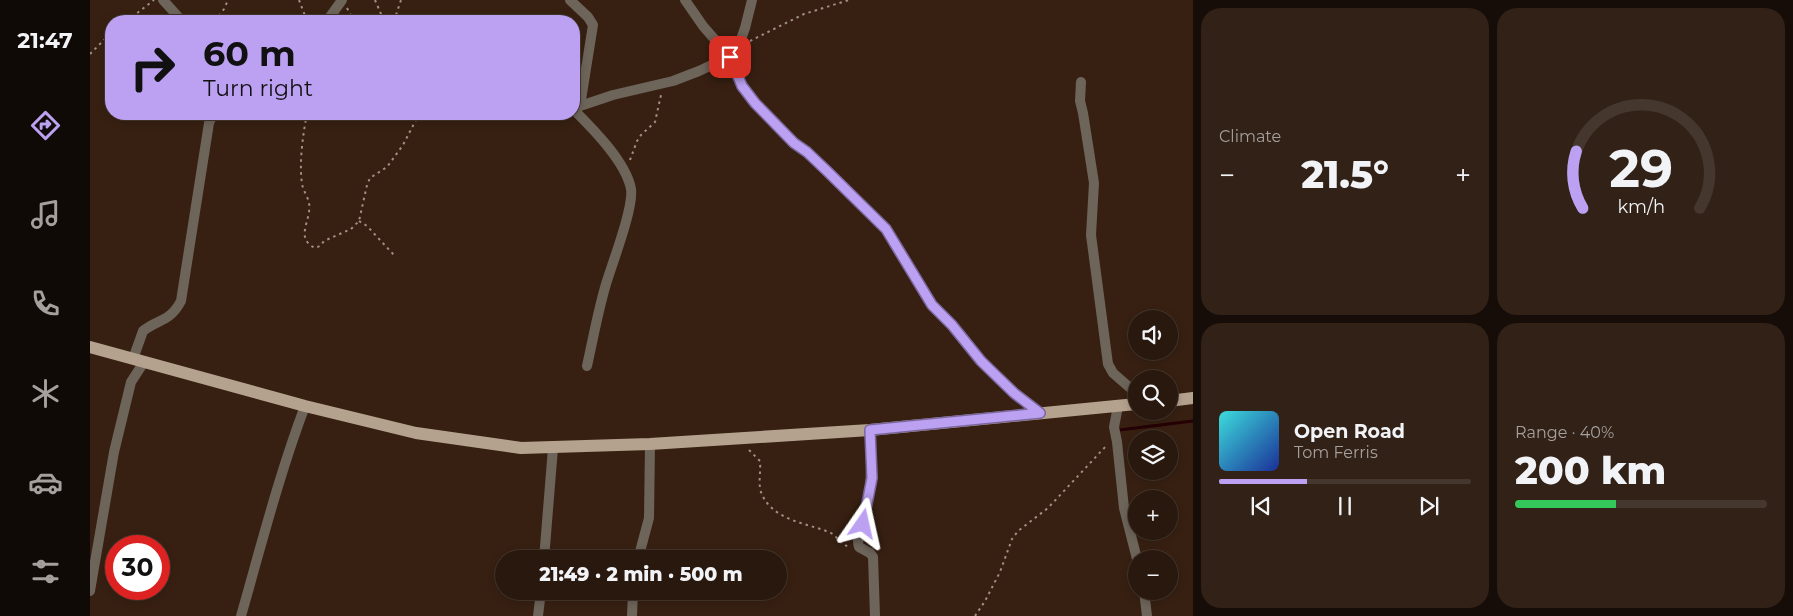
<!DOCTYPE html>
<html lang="en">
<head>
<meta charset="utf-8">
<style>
  body { margin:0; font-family:Montserrat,sans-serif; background:#312117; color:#f1f3f6; height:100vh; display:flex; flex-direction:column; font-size:19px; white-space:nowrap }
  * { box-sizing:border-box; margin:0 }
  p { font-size:16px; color:#a5a09e }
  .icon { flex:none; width:28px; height:28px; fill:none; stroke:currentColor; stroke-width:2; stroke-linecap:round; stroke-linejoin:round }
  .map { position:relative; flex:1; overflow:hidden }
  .sheet { display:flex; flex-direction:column; gap:8px; padding:8px; background:#170d08; width:600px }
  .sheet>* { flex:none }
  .top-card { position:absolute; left:15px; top:15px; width:475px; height:105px; border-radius:20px; box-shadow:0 2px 8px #0003,0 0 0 1px #45372e; background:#bca0f2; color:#111; overflow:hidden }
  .fabs { position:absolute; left:1038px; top:310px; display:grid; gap:10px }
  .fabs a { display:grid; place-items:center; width:50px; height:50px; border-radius:50%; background:#29180e; box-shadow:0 2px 8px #0003,0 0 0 1px #45372e; font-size:25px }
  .speed { position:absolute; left:15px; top:535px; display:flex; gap:10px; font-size:25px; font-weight:700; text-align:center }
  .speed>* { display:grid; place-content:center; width:65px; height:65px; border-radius:50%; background:#29180e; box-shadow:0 2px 8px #0003,0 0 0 1px #45372e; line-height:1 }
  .speed .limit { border:8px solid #d22; background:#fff; color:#111 }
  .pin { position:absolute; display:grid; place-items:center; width:42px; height:42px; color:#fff; margin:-21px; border-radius:10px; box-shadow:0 2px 8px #0006 }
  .me { position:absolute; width:55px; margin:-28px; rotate:11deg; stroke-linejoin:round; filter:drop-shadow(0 0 4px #0008) }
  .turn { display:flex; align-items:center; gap:18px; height:105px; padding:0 15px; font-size:22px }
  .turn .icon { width:65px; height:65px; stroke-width:2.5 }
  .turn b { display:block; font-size:35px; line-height:42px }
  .big { font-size:38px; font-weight:800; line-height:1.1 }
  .sheet .card { flex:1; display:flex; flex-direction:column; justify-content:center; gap:8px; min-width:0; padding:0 18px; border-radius:20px; background:#312117 }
  .sheet .dial { align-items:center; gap:0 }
  .dial svg { height:130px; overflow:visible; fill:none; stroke:#45372e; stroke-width:7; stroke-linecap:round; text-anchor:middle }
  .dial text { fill:#f1f3f6; stroke:none }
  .song { display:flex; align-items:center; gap:15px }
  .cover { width:60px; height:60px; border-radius:8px; background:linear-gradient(135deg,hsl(180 70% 55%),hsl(230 70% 35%)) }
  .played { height:5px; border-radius:2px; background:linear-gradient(90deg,#bca0f2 35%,#45372e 35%) }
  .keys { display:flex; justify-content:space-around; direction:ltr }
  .heat { display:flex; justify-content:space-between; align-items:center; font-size:28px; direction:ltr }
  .charge { height:8px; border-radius:4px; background:linear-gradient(90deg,#34c759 40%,#45372e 0) }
  .sheet .tiles { flex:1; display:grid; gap:8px; grid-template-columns:repeat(2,1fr) }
  .trip { position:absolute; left:405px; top:550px; width:292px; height:50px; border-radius:25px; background:#29180e; box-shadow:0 2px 8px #0003,0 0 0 1px #45372e; font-weight:800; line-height:50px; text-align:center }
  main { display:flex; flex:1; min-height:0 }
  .menu { display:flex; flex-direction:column; width:90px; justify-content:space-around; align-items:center; background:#100a06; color:#a5a09e }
  .menu .icon { width:35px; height:35px }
  .menu .active { color:#bca0f2 }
  .menu b { font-size:22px; color:#f1f3f6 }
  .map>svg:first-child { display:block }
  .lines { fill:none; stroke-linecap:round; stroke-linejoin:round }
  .stream { stroke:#250005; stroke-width:3 }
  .path { stroke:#a08f85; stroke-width:2; stroke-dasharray:2.5 4; stroke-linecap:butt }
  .minor { stroke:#6d645a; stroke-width:10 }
  .major { stroke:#b5a28e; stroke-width:12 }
  .route-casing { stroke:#7a689d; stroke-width:12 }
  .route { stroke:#bca0f2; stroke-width:9 }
</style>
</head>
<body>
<main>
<nav class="menu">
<b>21:47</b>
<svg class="icon active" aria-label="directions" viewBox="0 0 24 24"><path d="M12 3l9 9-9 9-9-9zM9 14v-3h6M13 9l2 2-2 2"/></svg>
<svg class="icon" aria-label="music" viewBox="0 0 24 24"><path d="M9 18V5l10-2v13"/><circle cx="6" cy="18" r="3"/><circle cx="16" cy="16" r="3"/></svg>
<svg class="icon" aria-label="phone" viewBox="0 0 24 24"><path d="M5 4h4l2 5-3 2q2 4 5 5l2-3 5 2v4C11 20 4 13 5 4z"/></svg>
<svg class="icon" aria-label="climate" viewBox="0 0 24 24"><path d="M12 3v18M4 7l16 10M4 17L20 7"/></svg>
<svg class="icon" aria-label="car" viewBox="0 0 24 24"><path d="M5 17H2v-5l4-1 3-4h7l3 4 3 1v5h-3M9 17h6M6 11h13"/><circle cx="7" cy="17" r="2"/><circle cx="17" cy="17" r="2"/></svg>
<svg class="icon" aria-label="filters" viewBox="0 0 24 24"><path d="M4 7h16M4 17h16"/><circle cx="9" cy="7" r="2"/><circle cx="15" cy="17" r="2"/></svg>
</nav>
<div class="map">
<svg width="1103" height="616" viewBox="0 0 1103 616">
  <rect width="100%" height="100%" fill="#372012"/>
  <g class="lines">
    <path class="stream" d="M1029 430 1103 421"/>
    <path class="path" d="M209 0 217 21
      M285 0 294 21
      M257 8 264 21
      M37 21 64 0
      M125 21 134 9 138 0
      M304 21 311 0
      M660 41 714 14 759 0
      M0 54 21 33
      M217 114C213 133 208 169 213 188 215 193 218 198 219 203 222 220 204 238 225 248L230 246 234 241 261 229 269 221 277 185 280 178 297 167 313 145 329 114
      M540 160 547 141 551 135 565 122 571 95
      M269 221 277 226 304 255
      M659 450 670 461C671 471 668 483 671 492 681 520 716 523 739 532 747 535 750 545 760 547
      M885 616 895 601 910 572 922 539 928 531 958 508 1017 445"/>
    <path class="minor" d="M73 0 92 21
      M480 0 498 17 503 25 490 106
      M595 0 613 26 640 57 652 86 665 103 704 143 717 152 738 171 796 229 842 305 862 325 891 361 925 393 949 413
      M237 21 252 0
      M991 82 990 101 993 113 1004 183 1001 235 1018 364 1023 373 1046 393
      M484 108 523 95 583 81 609 71 643 55 648 48 655 28 662 0
      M484 110C503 129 536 162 541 189 544 207 522 264 516 284 508 311 503 339 497 366
      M43 359 53 331C68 319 80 322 91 301L119 123 123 114
      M1028 406 1024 427 1027 442 1034 508 1047 559
      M780 430C782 465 782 490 773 524 771 532 766 539 769 547L780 553 783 557 785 616
      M454 559 463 448
      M548 559 559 518 560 444
      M0 591 24 452 41 382 54 362
      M1054 591 1057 616
      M151 616C171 546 189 475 215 406
      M448 616 451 591
      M542 616 543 591"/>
    <path class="major" d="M0 347 215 406 326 433 431 448 560 444 780 430 1046 404
      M1079 401 1103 398"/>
  </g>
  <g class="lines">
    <g class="route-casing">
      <path id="route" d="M640 57 652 86 665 103 704 143 717 152 738 172 796 229 842 305 862 325 891 361 924 393 950 413 780 430 782 478 773 524"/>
    </g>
    <use href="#route" class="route"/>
  </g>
</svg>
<div class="fabs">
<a><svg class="icon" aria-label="sound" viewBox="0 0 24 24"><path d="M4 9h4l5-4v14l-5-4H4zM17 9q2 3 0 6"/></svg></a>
<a><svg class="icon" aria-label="search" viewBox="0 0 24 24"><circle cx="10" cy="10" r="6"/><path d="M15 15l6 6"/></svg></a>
<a><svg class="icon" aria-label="layers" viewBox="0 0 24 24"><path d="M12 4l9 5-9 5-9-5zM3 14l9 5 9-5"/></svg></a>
<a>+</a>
<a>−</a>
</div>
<div class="speed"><div class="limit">30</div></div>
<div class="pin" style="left:640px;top:57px;background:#d93025"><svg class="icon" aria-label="arrive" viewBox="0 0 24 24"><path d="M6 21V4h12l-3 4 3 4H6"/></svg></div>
<svg class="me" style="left:773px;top:524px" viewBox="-20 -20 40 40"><path d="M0-17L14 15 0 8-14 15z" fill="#bca0f2" stroke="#fff" stroke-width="4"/></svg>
<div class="trip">21:49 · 2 min · 500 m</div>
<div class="top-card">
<div class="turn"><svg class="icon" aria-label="right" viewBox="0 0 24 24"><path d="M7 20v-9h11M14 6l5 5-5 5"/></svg><div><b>60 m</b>Turn right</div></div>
</div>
</div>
<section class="sheet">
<div class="tiles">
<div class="card"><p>Climate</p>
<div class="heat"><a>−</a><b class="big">21.5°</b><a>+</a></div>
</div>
<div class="card dial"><svg viewBox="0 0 100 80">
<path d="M14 69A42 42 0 1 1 86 69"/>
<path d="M14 69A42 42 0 0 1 10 34" stroke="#bca0f2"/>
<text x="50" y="56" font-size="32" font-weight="700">29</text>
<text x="50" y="72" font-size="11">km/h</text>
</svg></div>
<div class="card">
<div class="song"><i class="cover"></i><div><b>Open Road</b><p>Tom Ferris</p></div></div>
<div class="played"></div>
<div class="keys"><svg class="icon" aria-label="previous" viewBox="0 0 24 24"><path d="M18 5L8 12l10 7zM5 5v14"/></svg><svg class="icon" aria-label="pause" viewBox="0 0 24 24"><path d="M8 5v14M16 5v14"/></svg><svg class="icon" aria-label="next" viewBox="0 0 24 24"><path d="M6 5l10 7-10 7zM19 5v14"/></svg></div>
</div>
<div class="card"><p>Range · 40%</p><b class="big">200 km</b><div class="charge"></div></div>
</div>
</section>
</main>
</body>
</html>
